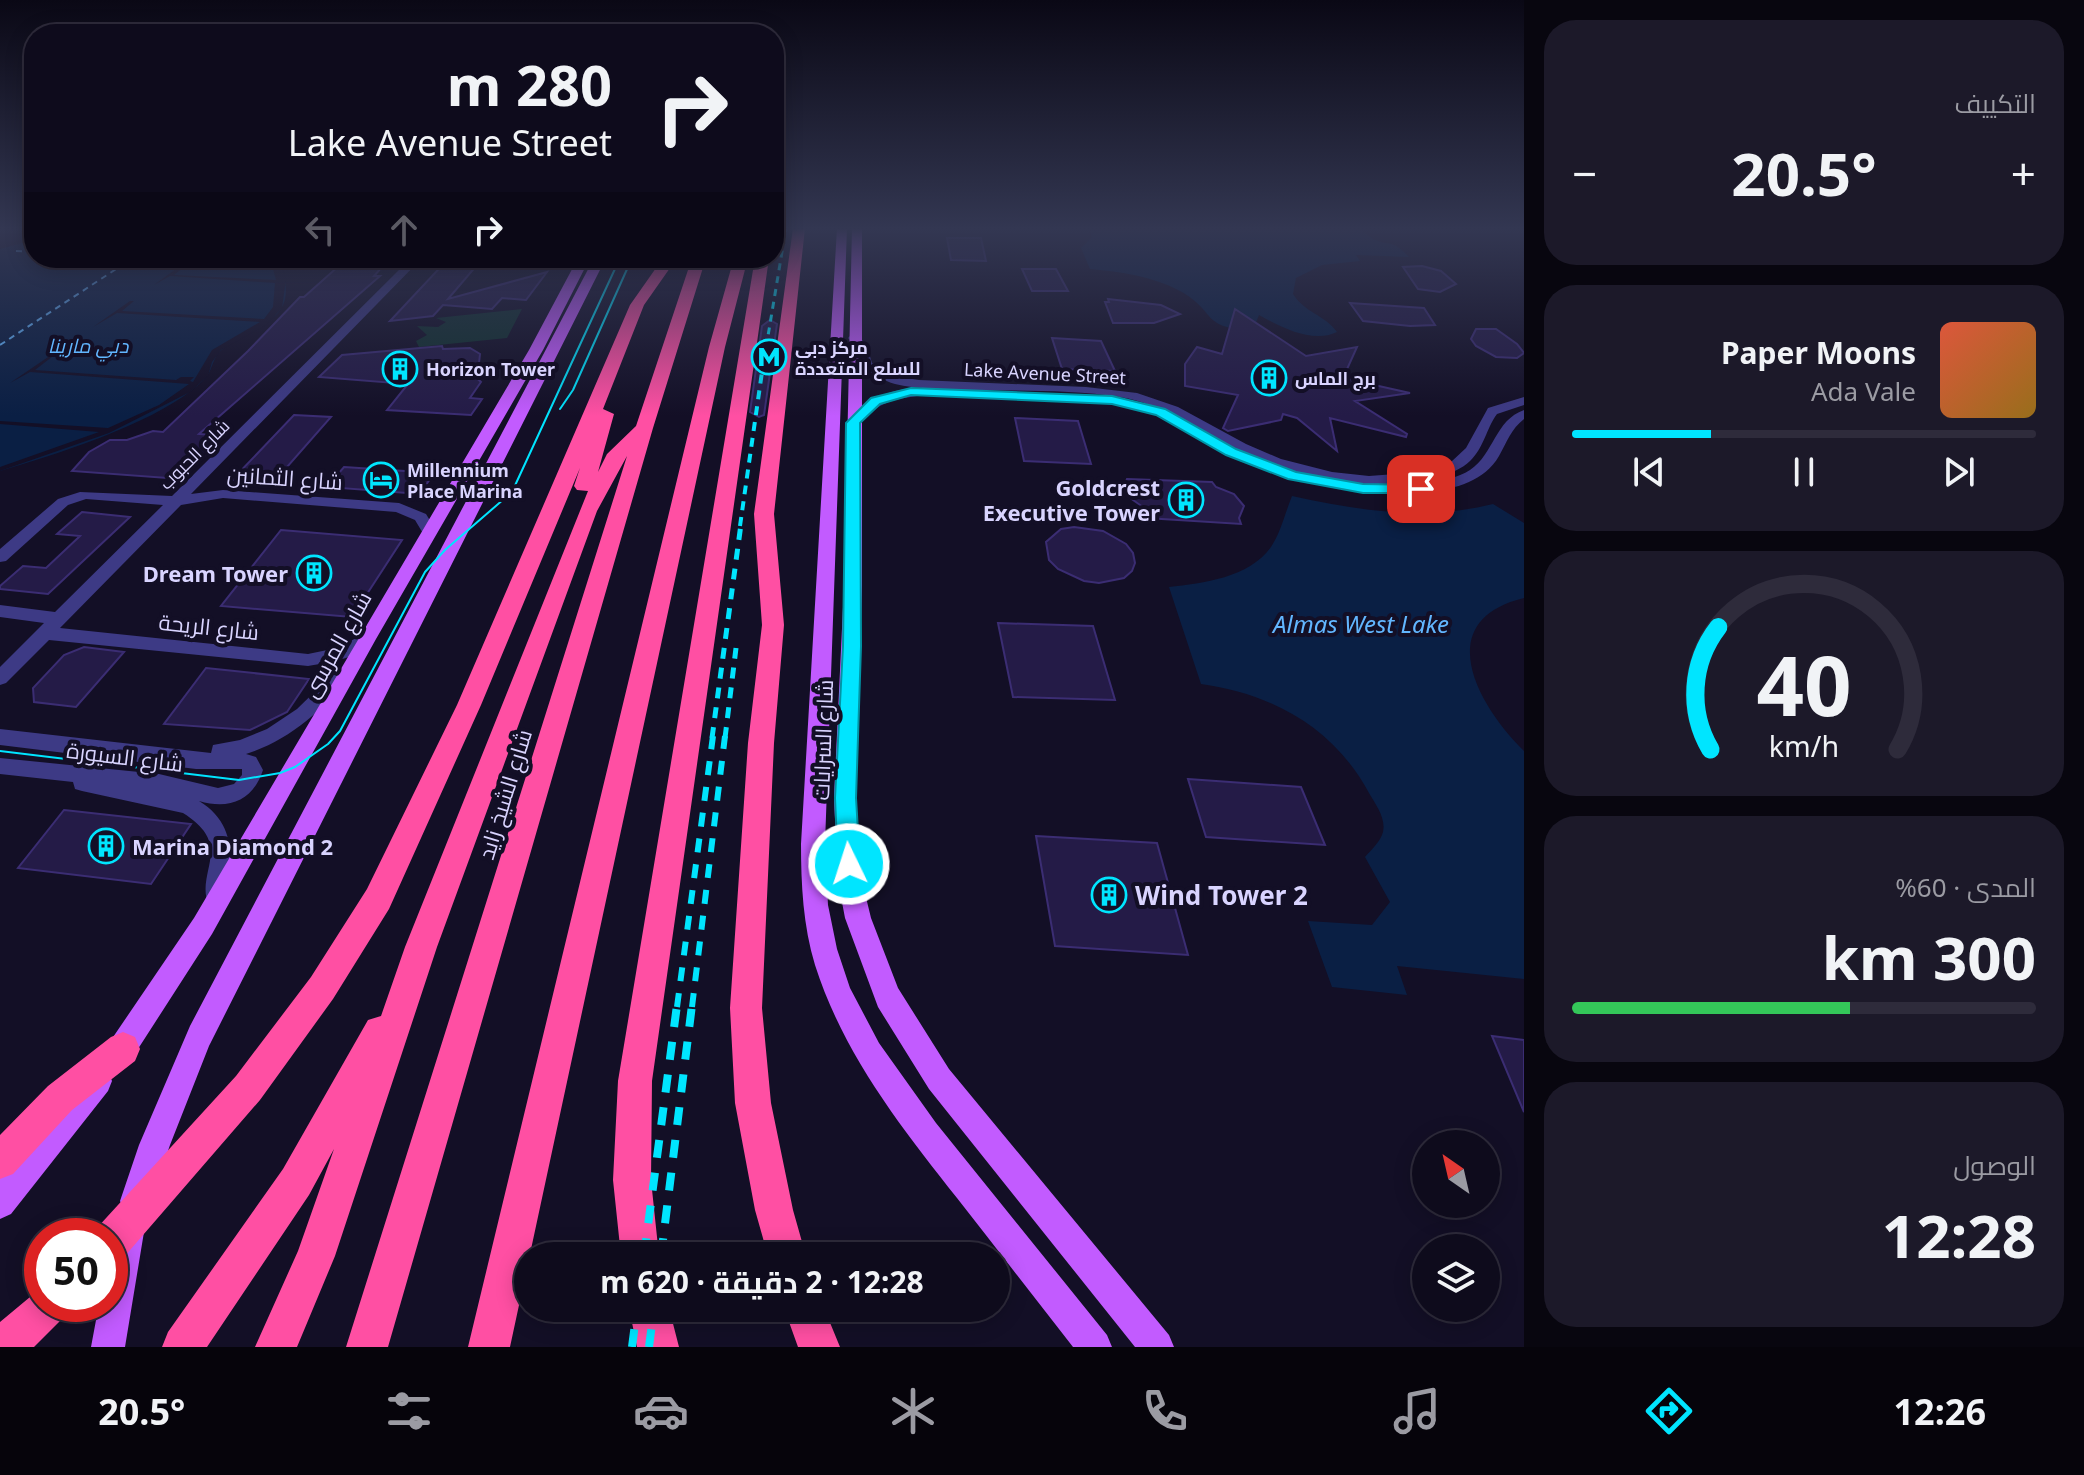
<!DOCTYPE html>
<html lang="ar">
<head>
<meta charset="utf-8">
<style>
  body { margin:0; font-family:"Noto Sans",Cairo,sans-serif; background:#1c1929; color:#f1f3f6; direction:rtl; height:100vh; display:flex; flex-direction:column; font-size:30px; white-space:nowrap }
  * { box-sizing:border-box; margin:0 }
  p { font-size:26px; color:#9b9ba3 }
  .icon { flex:none; width:44px; height:44px; fill:none; stroke:currentColor; stroke-width:2; stroke-linecap:round; stroke-linejoin:round }
  .map { position:relative; flex:1; overflow:hidden; direction:ltr }
  .side { display:flex; flex-direction:column; gap:20px; padding:20px; background:#08060f; width:560px }
  .side>* { flex:none }
  .guide { position:absolute; left:24px; top:24px; width:760px; height:244px; border-radius:32px; box-shadow:0 4px 20px #0003,0 0 0 2px #2e2b3b; direction:rtl; background:#0e0b1c; color:#f1f3f6; overflow:hidden }
  .needle { width:52px; rotate:326deg }
  .buttons { position:absolute; left:1412px; top:1130px; display:grid; gap:16px }
  .buttons a { display:grid; place-items:center; width:88px; height:88px; border-radius:50%; background:#0e0b1c; box-shadow:0 4px 20px #0003,0 0 0 2px #2e2b3b; font-size:40px }
  .speed { position:absolute; left:24px; top:1218px; display:flex; gap:16px; font-size:40px; font-weight:700; text-align:center }
  .speed>* { display:grid; place-content:center; width:104px; height:104px; border-radius:50%; background:#0e0b1c; box-shadow:0 4px 20px #0003,0 0 0 2px #2e2b3b; line-height:1 }
  .speed .limit { border:12px solid #d22; background:#fff; color:#111 }
  .pin { position:absolute; display:grid; place-items:center; width:68px; height:68px; color:#fff; margin:-34px; border-radius:16px; box-shadow:0 4px 12px #0006 }
  .me { position:absolute; width:88px; margin:-44px; rotate:356deg; stroke-linejoin:round; filter:drop-shadow(0 0 6px #0008) }
  .turn { display:flex; align-items:center; gap:28px; height:168px; padding:0 40px; font-size:36px }
  .turn .icon { width:104px; height:104px; stroke-width:2.5 }
  .turn b { display:block; font-size:56px; line-height:68px }
  .lanes { display:flex; align-items:center; height:76px; padding:0 40px; background:#0003; justify-content:center; gap:40px; direction:ltr }
  .lanes .off { opacity:.35 }
  .big { font-size:60px; font-weight:700; line-height:1.1 }
  .side .tile { flex:1; display:flex; flex-direction:column; justify-content:center; gap:12px; min-width:0; padding:0 28px; border-radius:32px; background:#1c1929 }
  .side .dial { align-items:center; gap:0 }
  .dial svg { height:208px; overflow:visible; fill:none; stroke:#2e2b3b; stroke-width:7; stroke-linecap:round; text-anchor:middle }
  .dial text { fill:#f1f3f6; stroke:none }
  .song { display:flex; align-items:center; gap:24px }
  .cover { width:96px; height:96px; border-radius:12px; background:linear-gradient(135deg,hsl(10 70% 55%),hsl(40 70% 35%)) }
  .played { height:8px; border-radius:4px; background:linear-gradient(90deg,#00e5ff 30%,#2e2b3b 30%) }
  .keys { display:flex; justify-content:space-around; direction:ltr }
  .heat { display:flex; justify-content:space-between; align-items:center; font-size:44px; direction:ltr }
  .charge { height:12px; border-radius:6px; background:linear-gradient(90deg,#34c759 60%,#2e2b3b 0) }
  .trip { position:absolute; left:514px; top:1242px; width:496px; height:80px; border-radius:40px; background:#0e0b1c; box-shadow:0 4px 20px #0003,0 0 0 2px #2e2b3b; font-weight:700; line-height:80px; text-align:center; direction:rtl }
  .tabs { display:flex; height:128px; justify-content:space-around; align-items:center; background:#06040b; color:#9b9ba3 }
  .tabs .icon { width:56px; height:56px }
  .tabs .active { color:#00e5ff }
  .tabs b { font-size:36px; color:#f1f3f6 }
  main { display:flex; flex:1; min-height:0 }
  .map>svg:first-child { display:block }
  .green { fill:#12302f }
  .water { fill:#0a1f44 }
  .pier { fill:#130f26 }
  .lines { fill:none; stroke-linecap:round; stroke-linejoin:round }
  .ferry { stroke:#62b6ff; stroke-width:2; stroke-dasharray:6 5; stroke-linecap:butt }
  .building { fill:#241b47; stroke:#3b2d73; stroke-width:2 }
  .minor { fill:#3d3a85; fill-rule:evenodd }
  .major { fill:#c25bff; fill-rule:evenodd }
  .highway { fill:#ff4fa3; fill-rule:evenodd }
  .tram { stroke:#00e5ff; stroke-width:2 }
  .rail-far4 { stroke:#00e5ff; stroke-width:3; stroke-dasharray:7 6; stroke-linecap:butt }
  .rail-far3 { stroke:#00e5ff; stroke-width:4; stroke-dasharray:9 7; stroke-linecap:butt }
  .rail-far2 { stroke:#00e5ff; stroke-width:5; stroke-dasharray:11 9; stroke-linecap:butt }
  .rail-far1 { stroke:#00e5ff; stroke-width:6; stroke-dasharray:14 12; stroke-linecap:butt }
  .rail { stroke:#00e5ff; stroke-width:8; stroke-dasharray:18 15; stroke-linecap:butt }
  .route { fill:#00e5ff; stroke:#0095a6; stroke-width:2 }
  .labels { text-anchor:middle; dominant-baseline:central; stroke-width:8; stroke-linejoin:round; paint-order:stroke }
  .far-poi-label { font-size:18px; font-weight:bold; fill:#d9d4ff; stroke:#130f26; text-anchor:start }
  .far-street-label { font-size:18px; fill:#d9d4ff; stroke:#130f26 }
  .far-water-label { font-size:20px; font-style:italic; fill:#62b6ff; stroke:#130f26 }
  .street-label { font-size:22px; fill:#d9d4ff; stroke:#130f26 }
  .poi-label { font-size:22px; font-weight:bold; fill:#d9d4ff; stroke:#130f26; text-anchor:end }
  .water-label { font-size:24px; font-style:italic; fill:#62b6ff; stroke:#130f26 }
  .near-poi-label { font-size:26px; font-weight:bold; fill:#d9d4ff; stroke:#130f26; text-anchor:start }
</style>
</head>
<body>
<main>
<section class="side">
<div class="tile"><p>التكييف</p>
<div class="heat"><a>−</a><b class="big">20.5°</b><a>+</a></div>
</div>
<div class="tile">
<div class="song"><i class="cover"></i><div><b>Paper Moons</b><p>Ada Vale</p></div></div>
<div class="played"></div>
<div class="keys"><svg class="icon" aria-label="previous" viewBox="0 0 24 24"><path d="M18 5L8 12l10 7zM5 5v14"/></svg><svg class="icon" aria-label="pause" viewBox="0 0 24 24"><path d="M8 5v14M16 5v14"/></svg><svg class="icon" aria-label="next" viewBox="0 0 24 24"><path d="M6 5l10 7-10 7zM19 5v14"/></svg></div>
</div>
<div class="tile dial"><svg viewBox="0 0 100 80">
<path d="M14 69A42 42 0 1 1 86 69"/>
<path d="M14 69A42 42 0 0 1 17 22" stroke="#00e5ff"/>
<text x="50" y="56" font-size="32" font-weight="700">40</text>
<text x="50" y="72" font-size="11">km/h</text>
</svg></div>
<div class="tile"><p>المدى · 60%</p><b class="big">300 km</b><div class="charge"></div></div>
<div class="tile"><p>الوصول</p><b class="big">12:28</b></div>
</section>
<div class="map">
<svg width="1524" height="1347" viewBox="0 0 1524 1347">
  <rect width="100%" height="100%" fill="#130f26"/>
  <path class="green" d="M522 309 507 338 419 347 416 341 427 335 417 326 438 327 446 322 436 318Z"/>
  <path class="water" d="M1089 228H1353C1363 229 1362 232 1370 237 1386 248 1390 236 1409 257L1356 255 1360 261 1322 265 1296 278 1293 294C1305 313 1325 315 1337 332 1313 344 1280 327 1259 315L1253 330C1200 329 1217 311 1180 291 1152 276 1121 272 1090 269L1081 248 1092 237Z
    M34 240V258H279C302 324 263 317 224 348 214 355 214 363 209 373 206 379 197 386 192 390 148 425 55 455 0 471V249Z
    M1292 496C1360 511 1425 521 1493 504L1524 523V598C1429 621 1479 707 1524 751V979L1397 966 1407 995 1332 987 1308 921 1372 925 1390 902 1365 857C1371 850 1381 841 1383 832 1386 818 1376 805 1369 793 1334 728 1273 694 1201 684L1169 587C1203 583 1249 578 1271 547 1281 532 1285 513 1292 496Z"/>
  <path class="pier" d="M270 258H279L286 279 282 308 266 325 221 350 212 362 208 376 190 392 109 433 0 471V467L99 432 0 424V421L108 428 159 405 189 384 30 372 10 383 54 353H57L35 370 176 380 181 377H194L190 381 193 382 212 350 260 322 117 313 93 327 130 301H134L122 311 264 319 273 307 275 283 170 276 154 285 184 263 188 264 174 275 276 280Z"/>
  <g class="lines">
    <path class="ferry" d="M16 251 34 252
      M0 345 133 258"/>
  </g>
  <path class="building" d="M947 238H981L986 261 951 260Z
    M449 258H483L448 299 547 272 526 300 502 298 492 309 443 305 433 316 390 321Z
    M341 264 383 266 374 276H380L199 434 225 436 181 479 72 471 89 452 110 440H127L153 431 163 432 248 351 300 297H304Z
    M1422 266 1441 271 1456 284 1440 292 1418 289 1403 267Z
    M1022 269H1056L1068 291H1032Z
    M1108 299 1161 305 1180 314 1154 323H1113L1105 302H1109Z
    M1350 303 1424 308 1435 325 1410 326 1363 321Z
    M1235 309 1306 356 1357 347 1343 378 1410 393 1355 401 1407 434 1406 437 1330 418 1337 451 1297 418 1283 414 1281 420 1228 431 1223 428 1238 395 1185 386V364L1197 347 1222 354Z
    M770 320 777 324 764 415 759 417 750 412 762 326Z
    M1476 329H1496L1517 344 1524 353 1517 358 1496 357 1476 346 1471 339Z
    M1052 338 1101 341 1115 371 1062 369Z
    M442 346 443 349 470 348 480 354 479 363 469 371 481 382 470 398 482 399 471 415 387 410 408 384 319 377 342 355Z
    M294 415 331 417 273 483 232 480Z
    M1015 418 1078 421 1091 464 1024 461Z
    M344 467 434 473 420 494 327 487Z
    M1127 479 1212 482 1216 487 1234 494 1244 506 1239 518 1241 524 1146 518 1143 507 1126 495 1123 489Z
    M82 512 130 517 48 594 0 589V586L23 566 46 568 80 536 57 534Z
    M1074 527 1103 531 1126 544 1133 553 1135 563 1132 571 1124 578 1099 583 1084 581 1058 569 1049 560 1046 542 1061 529Z
    M281 530 402 540 352 617 221 606Z
    M998 623 1093 626 1115 700 1013 697Z
    M84 647 124 652 76 707 34 702 33 688 64 655Z
    M206 668 309 679 287 712 250 730 164 724Z
    M1188 779 1301 787 1325 845 1206 837Z
    M64 810 191 824 151 884 18 868Z
    M1036 836 1157 843 1188 955 1055 946Z
    M1492 1036 1524 1040V1112Z"/>
  <g class="lines">
    <path class="minor" d="M411 258H422L191 494 223 490 399 503 426 514 437 532 434 535H424L415 520 396 512 223 498 181 505 60 628 308 654 337 648 366 633 372 635 375 639C359 659 331 662 308 666L49 640 6 683 0 685V667L44 623 0 617V605L55 612 163 505 86 499 68 505 6 561 0 562V549L58 499 80 492 172 496Z
      M850 336H858L866 344 872 363 899 377 919 380 1086 387 1137 393 1178 407 1246 444 1281 459 1332 472 1369 476 1422 472 1451 462 1466 448 1488 408 1524 397V405L1497 414C1486 429 1484 448 1470 461 1454 476 1428 480 1407 483 1349 489 1288 476 1236 450 1197 430 1164 404 1120 397 1069 389 1014 391 962 390 940 389 917 389 895 384 884 381 873 373 863 368L855 345 848 338Z
      M919 388 925 392 923 395C892 400 880 400 858 426L846 423C865 399 889 389 919 388Z
      M1524 410V419C1511 429 1507 442 1499 456 1485 481 1455 489 1428 492 1416 494 1401 497 1392 490 1404 480 1446 486 1470 470 1494 454 1495 420 1524 410Z
      M344 667 350 669 353 674 350 679C319 712 290 740 246 754L256 757 263 770C253 801 229 810 199 801 237 824 232 860 228 899L225 906 217 909 209 906C194 872 236 846 183 813L82 791 75 789 73 782 0 774V758L159 774 218 788 234 784 242 775V769H196L0 745V729L211 753 213 745 240 740 267 729 297 709 338 669Z"/>
    <path class="major" d="M837 228H847L825 844 828 905 837 949 850 988 879 1043 936 1123 1107 1335 1112 1347H1073C1034 1297 996 1248 957 1198 900 1126 843 1053 815 965 803 926 801 884 801 844Z
      M852 228H862V586L856 798 862 881 871 918 898 988 949 1069 1169 1335 1174 1347H1135L929 1089 878 1007 845 918 838 881 834 798 844 586Z
      M578 258H590L543 350 376 639 212 934 127 1066 117 1070 107 1066 103 1056 107 1046 194 918 529 350Z
      M594 258H606L209 1046 170 1145 147 1212 136 1217 125 1212 120 1201 139 1145 190 1026Z
      M98 1067 108 1071 112 1081 108 1091 11 1214 0 1219V1178L88 1071Z
      M128 1216 139 1221 144 1232 125 1347H91L99 1304H110V1243L117 1221Z"/>
    <path class="highway" d="M793 228H805L774 514 784 625 774 743 762 1008 771 1103 793 1210 806 1256H768L755 1210 735 1103 730 1008 748 743 762 625 754 514Z
      M663 258H677L644 305 603 409 614 414 598 472 607 454 636 426 692 258H706L653 428 388 1347H346L627 456 597 511 437 947 335 1256 297 1347H255L298 1251 334 1149 309 1195 207 1347H162L168 1332 283 1169 368 1020 381 1016 405 947 588 491 577 490 574 486 580 468 481 705 389 909 333 999 260 1100 124 1257 110 1262V1236H94L96 1229 236 1076 311 977 367 889 457 705 630 305Z
      M734 258H748L725 347 510 1347H468L709 347Z
      M755 258H769L652 1081 651 1180 659 1256H621L613 1180 618 1081Z
      M123 1032 135 1037 140 1049 135 1061 72 1110 13 1174 0 1179V1135L48 1086 111 1037Z
      M42 1287V1304H69L63 1318 34 1347H0V1322Z
      M629 1308H669L679 1347H637Z
      M784 1308H824L840 1347H798Z"/>
    <path class="tram" d="M560 409 573 390 632 258
      M0 751 239 780 280 773 295 767 328 744 340 731 425 572 445 550 512 492 620 258"/>
    <path class="rail-far4" d="M764 360 786 228"/>
    <path class="rail-far3" d="M740 526 764 358"/>
    <path class="rail-far2" d="M712 738 741 524
      M725 738 736 648"/>
    <path class="rail-far1" d="M677 1007 713 736
      M692 1007 725 736"/>
    <path class="rail" d="M644 1256 677 1005
      M661 1256 692 1005
      M632 1347 637 1308
      M649 1347 654 1308"/>
  </g>
  <linearGradient id="sky" x2="0" y2="1"><stop stop-color="#0a0815"/><stop offset="0.55" stop-color="#333752"/><stop offset="1" stop-color="#333752" stop-opacity="0"/></linearGradient>
  <rect width="1524" height="416" fill="url(#sky)"/>
  <path class="route" d="M911 388 1112 396 1165 409 1236 449 1296 472 1363 484 1421 485 1428 489 1421 493H1363L1288 479 1226 455 1156 415 1112 404 911 395 880 404 860 423 861 646 856 798 860 864 856 871 849 874 841 871 838 864 835 798 843 646 846 423 871 398Z"/>
  <defs>
    <g id="metro-ring" transform="scale(1.8)"><circle r="9.5" fill="#130f26" stroke="#00e5ff" stroke-width="1.5"/><path d="M-5.5 5V-5H-3L0 0L3-5H5.5V5H3V-.5L0 4L-3-.5V5Z" fill="#00e5ff"/></g>
    <g id="building-ring" transform="scale(1.8)"><circle r="9.5" fill="#130f26" stroke="#00e5ff" stroke-width="1.5"/><path d="M-4-6H4V6H1V3H-1V6H-4ZM-2.5-4.3h1.7v1.8h-1.7ZM.8-4.3h1.7v1.8H.8ZM-2.5-1h1.7V.8h-1.7ZM.8-1h1.7V.8H.8Z" fill="#00e5ff"/></g>
    <g id="hotel-ring" transform="scale(1.8)"><circle r="9.5" fill="#130f26" stroke="#00e5ff" stroke-width="1.5"/><path d="M-6-4.5h1.5V1H6V5H4.5V3h-9V5H-6ZM-4 0a1.8 1.8 0 1 1 3.6 0ZM.5 0V-2.5h3Q6-2.5 6 0Z" fill="#00e5ff"/></g>
  </defs>
  <g fill-rule="evenodd">
    <use href="#metro-ring" x="769" y="357"/>
    <use href="#building-ring" x="400" y="369"/>
    <use href="#building-ring" x="1269" y="378"/>
    <use href="#hotel-ring" x="381" y="480"/>
    <use href="#building-ring" x="1186" y="500"/>
    <use href="#building-ring" x="314" y="573"/>
    <use href="#building-ring" x="106" y="846"/>
    <use href="#building-ring" x="1109" y="895"/>
  </g>
  <g class="labels">
    <g class="far-poi-label">
      <text x="795" y="347">مركز دبي<tspan x="795" dy="21">للسلع المتعددة</tspan></text>
      <text x="426" y="369">Horizon Tower</text>
      <text x="1295" y="378">برج الماس</text>
      <text x="407" y="470">Millennium<tspan x="407" dy="21">Place Marina</tspan></text>
    </g>
    <g class="far-street-label">
      <text transform="translate(1045 373) rotate(3)">Lake Avenue Street</text>
      <text transform="translate(194 454) rotate(-45)">شارع الحبوب</text>
    </g>
    <g class="far-water-label">
      <text x="88" y="345">دبي مارينا</text>
    </g>
    <g class="street-label">
      <text transform="translate(285 477) rotate(4)">شارع الثمانين</text>
      <text transform="translate(209 626) rotate(6)">شارع الريحة</text>
      <text transform="translate(336 644) rotate(-61)">شارع المرسى</text>
      <text transform="translate(822 740) rotate(-88)">شارع السرايات</text>
      <text transform="translate(125 756) rotate(7)">شارع السيورة</text>
      <text transform="translate(504 794) rotate(-73)">شارع الشيخ زايد</text>
    </g>
    <g class="poi-label">
      <text x="1160" y="487">Goldcrest<tspan x="1160" dy="25">Executive Tower</tspan></text>
      <text x="288" y="573">Dream Tower</text>
      <text x="132" y="846" text-anchor="start">Marina Diamond 2</text>
    </g>
    <g class="water-label">
      <text x="1361" y="623">Almas West Lake</text>
    </g>
    <g class="near-poi-label">
      <text x="1135" y="895">Wind Tower 2</text>
    </g>
  </g>
</svg>
<div class="buttons">
<a><svg class="needle" viewBox="-14 -14 28 28"><path d="M0-13l5 13h-10z" fill="#e53935"/><path d="M0 13l5-13h-10z" fill="#9b9ba3"/></svg></a>
<a><svg class="icon" aria-label="layers" viewBox="0 0 24 24"><path d="M12 4l9 5-9 5-9-5zM3 14l9 5 9-5"/></svg></a>
</div>
<div class="speed"><div class="limit">50</div></div>
<div class="pin" style="left:1421px;top:489px;background:#d93025"><svg class="icon" aria-label="arrive" viewBox="0 0 24 24"><path d="M6 21V4h12l-3 4 3 4H6"/></svg></div>
<svg class="me" style="left:849px;top:864px" viewBox="-20 -20 40 40"><circle r="17" fill="#00e5ff" stroke="#fff" stroke-width="3"/><path d="M0-11L8 9 0 5-8 9z" fill="#fff"/></svg>
<div class="trip">12:28 · 2 دقيقة · 620 m</div>
<div class="guide">
<div class="turn"><svg class="icon" aria-label="right" viewBox="0 0 24 24"><path d="M7 20v-9h11M14 6l5 5-5 5"/></svg><div><b>280 m</b>Lake Avenue Street</div></div>
<div class="lanes"><svg class="icon off" aria-label="left" viewBox="0 0 24 24"><path d="M17 20v-9H6M10 6l-5 5 5 5"/></svg><svg class="icon off" aria-label="ahead" viewBox="0 0 24 24"><path d="M12 20V5M6 11l6-6 6 6"/></svg><svg class="icon" aria-label="right" viewBox="0 0 24 24"><path d="M7 20v-9h11M14 6l5 5-5 5"/></svg></div>
</div>
</div>
</main>
<nav class="tabs">
<b>12:26</b>
<svg class="icon active" aria-label="directions" viewBox="0 0 24 24"><path d="M12 3l9 9-9 9-9-9zM9 14v-3h6M13 9l2 2-2 2"/></svg>
<svg class="icon" aria-label="music" viewBox="0 0 24 24"><path d="M9 18V5l10-2v13"/><circle cx="6" cy="18" r="3"/><circle cx="16" cy="16" r="3"/></svg>
<svg class="icon" aria-label="phone" viewBox="0 0 24 24"><path d="M5 4h4l2 5-3 2q2 4 5 5l2-3 5 2v4C11 20 4 13 5 4z"/></svg>
<svg class="icon" aria-label="climate" viewBox="0 0 24 24"><path d="M12 3v18M4 7l16 10M4 17L20 7"/></svg>
<svg class="icon" aria-label="car" viewBox="0 0 24 24"><path d="M5 17H2v-5l4-1 3-4h7l3 4 3 1v5h-3M9 17h6M6 11h13"/><circle cx="7" cy="17" r="2"/><circle cx="17" cy="17" r="2"/></svg>
<svg class="icon" aria-label="filters" viewBox="0 0 24 24"><path d="M4 7h16M4 17h16"/><circle cx="9" cy="7" r="2"/><circle cx="15" cy="17" r="2"/></svg>
<b>20.5°</b>
</nav>
</body>
</html>
